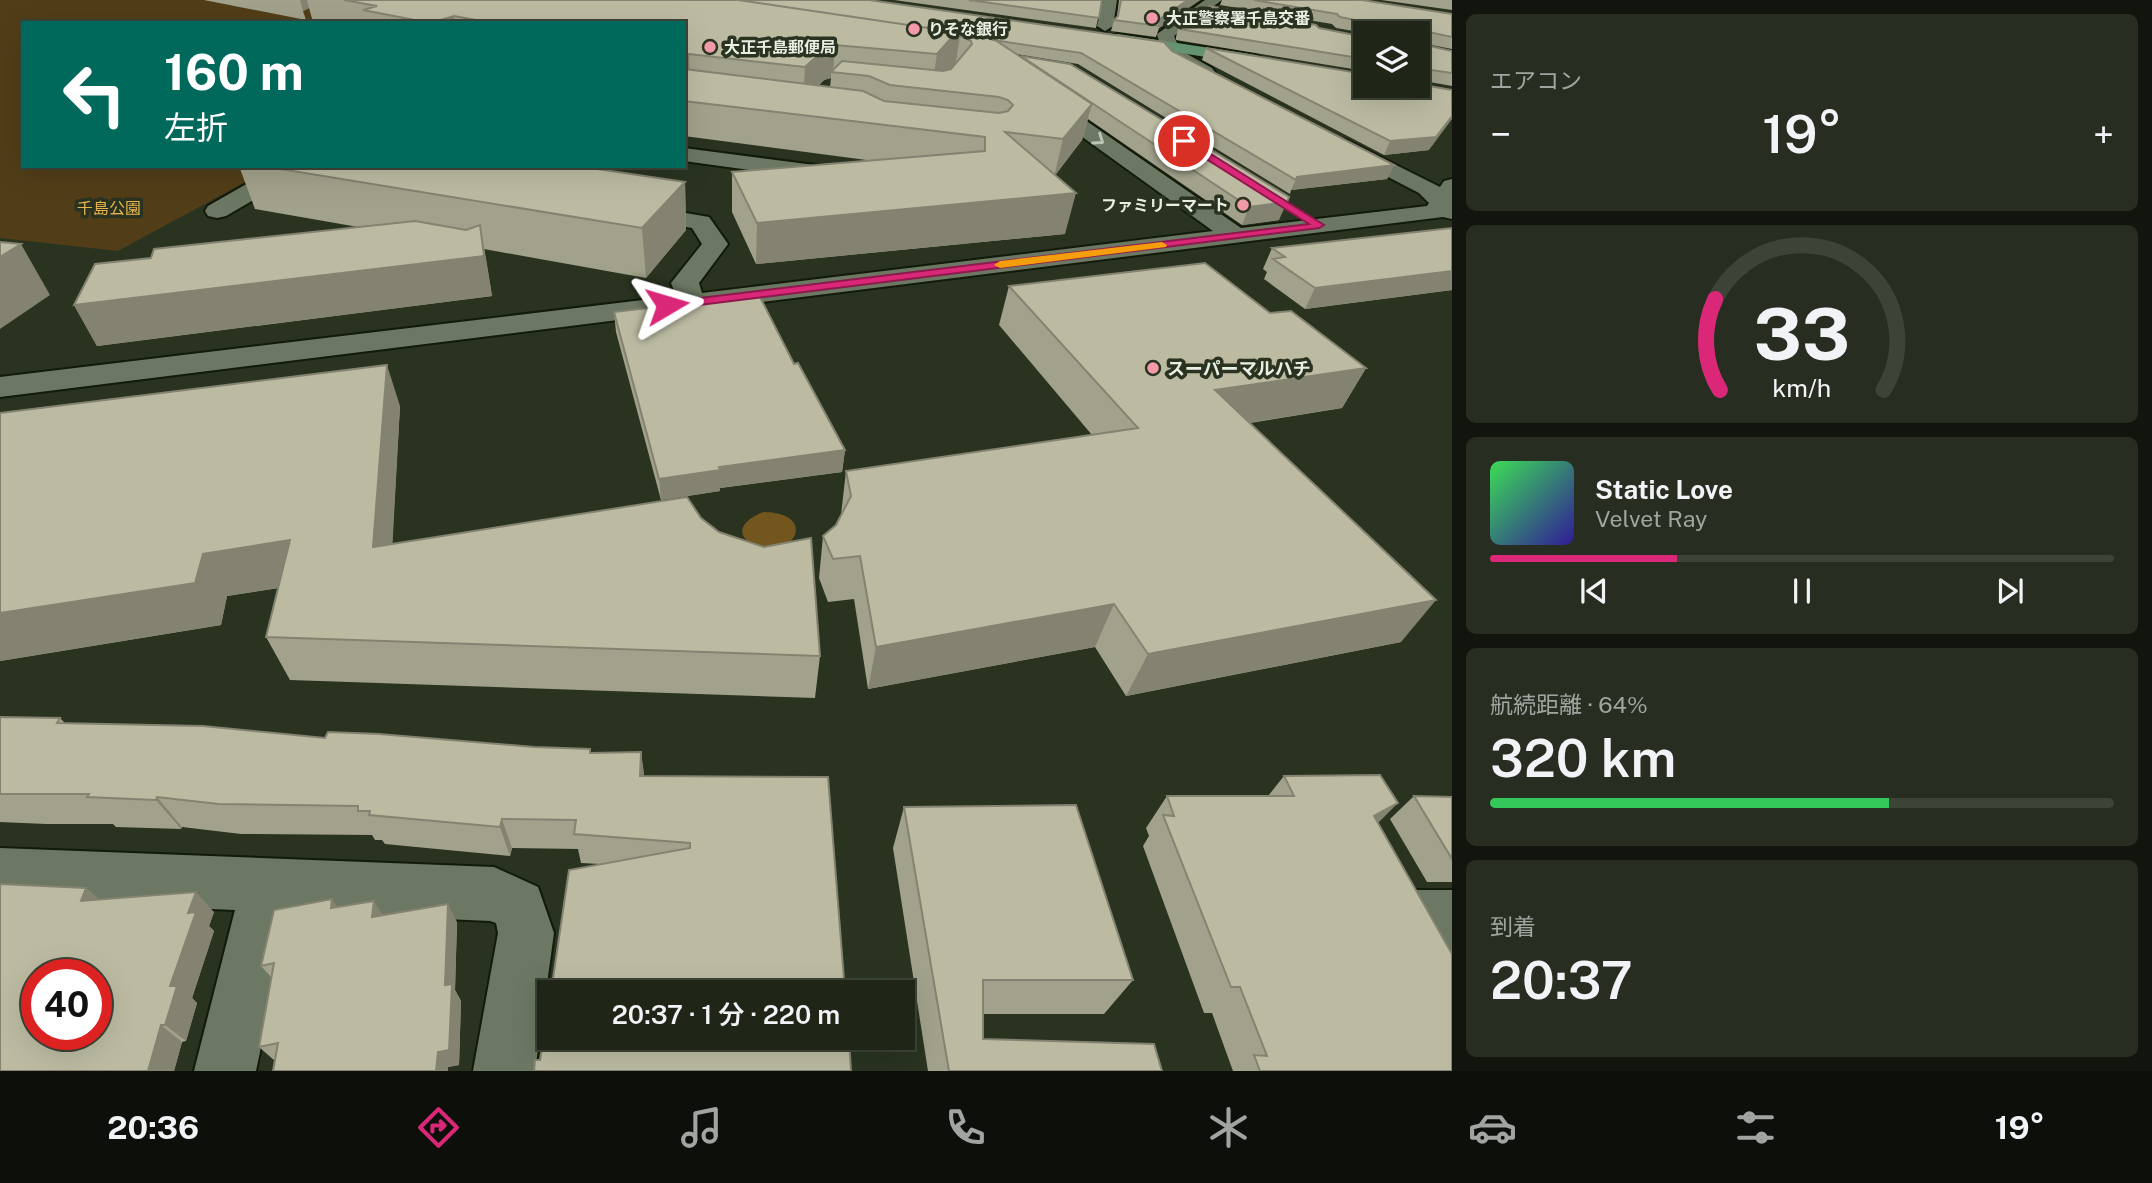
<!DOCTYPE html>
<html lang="ja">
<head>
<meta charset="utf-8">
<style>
  body { margin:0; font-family:"Public Sans","Noto Sans JP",sans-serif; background:#272e21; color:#f1f3f6; height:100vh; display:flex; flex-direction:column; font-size:26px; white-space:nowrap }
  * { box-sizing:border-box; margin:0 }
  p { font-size:23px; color:#a1a5a2 }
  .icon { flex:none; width:38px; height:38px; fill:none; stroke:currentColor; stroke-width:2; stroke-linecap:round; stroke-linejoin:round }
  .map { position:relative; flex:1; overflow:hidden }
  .sheet { display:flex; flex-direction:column; gap:14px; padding:14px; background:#11150d; width:700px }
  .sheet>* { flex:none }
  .banner { position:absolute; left:21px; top:21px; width:665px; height:147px; border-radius:0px; box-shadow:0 7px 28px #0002,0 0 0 2px #3c4337; background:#00695c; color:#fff; overflow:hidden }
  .buttons { position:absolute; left:1353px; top:21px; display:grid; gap:14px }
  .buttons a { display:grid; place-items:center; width:77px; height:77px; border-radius:0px; background:#1f2618; box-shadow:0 7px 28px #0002,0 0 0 2px #3c4337; font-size:35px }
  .speed { position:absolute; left:21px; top:959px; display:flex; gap:14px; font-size:35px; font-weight:700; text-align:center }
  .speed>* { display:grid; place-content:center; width:91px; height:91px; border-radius:50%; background:#1f2618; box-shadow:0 7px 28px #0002,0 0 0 2px #3c4337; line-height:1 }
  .speed .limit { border:10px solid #d22; background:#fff; color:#111 }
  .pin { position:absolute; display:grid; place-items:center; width:60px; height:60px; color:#fff; margin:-30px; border:4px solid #fff; border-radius:50%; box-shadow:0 2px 7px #0007 }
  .me { position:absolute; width:77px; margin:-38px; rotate:83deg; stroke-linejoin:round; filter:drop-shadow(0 0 5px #0008) }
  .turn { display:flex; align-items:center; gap:24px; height:147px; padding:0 28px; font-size:32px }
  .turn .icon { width:91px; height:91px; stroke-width:2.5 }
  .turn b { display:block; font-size:49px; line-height:60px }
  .big { font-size:52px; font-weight:600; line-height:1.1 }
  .sheet .card { flex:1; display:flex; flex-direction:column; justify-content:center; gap:10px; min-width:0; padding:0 24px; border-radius:10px; background:#272e21 }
  .sheet .dial { align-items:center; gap:0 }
  .dial svg { height:182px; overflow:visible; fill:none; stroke:#3c4337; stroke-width:7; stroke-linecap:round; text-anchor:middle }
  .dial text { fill:#f1f3f6; stroke:none }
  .song { display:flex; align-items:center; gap:21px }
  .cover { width:84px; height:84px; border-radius:10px; background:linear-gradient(135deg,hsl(130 70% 55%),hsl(250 70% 35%)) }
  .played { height:7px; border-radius:4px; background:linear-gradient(90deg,#db2777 30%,#3c4337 30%) }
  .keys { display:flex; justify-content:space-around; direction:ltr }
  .heat { display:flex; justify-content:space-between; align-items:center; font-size:38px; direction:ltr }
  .charge { height:10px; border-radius:5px; background:linear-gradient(90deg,#34c759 64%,#3c4337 0) }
  .trip { position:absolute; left:537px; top:980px; width:378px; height:70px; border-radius:0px; background:#1f2618; box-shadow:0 7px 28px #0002,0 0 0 2px #3c4337; font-weight:600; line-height:70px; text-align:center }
  .tab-bar { display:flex; height:112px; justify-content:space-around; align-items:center; background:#0c0f0a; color:#a1a5a2 }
  .tab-bar .icon { width:49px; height:49px }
  .tab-bar .active { color:#db2777 }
  .tab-bar b { font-size:32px; color:#f1f3f6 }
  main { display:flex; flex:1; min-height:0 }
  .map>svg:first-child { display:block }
  .green { fill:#513e18 }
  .forest { fill:#72561d }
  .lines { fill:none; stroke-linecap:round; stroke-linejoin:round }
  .minor-casing { stroke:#121a09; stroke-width:4 }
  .major-casing { stroke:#121a09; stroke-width:4 }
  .minor { fill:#6c7863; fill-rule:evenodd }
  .major { fill:#659270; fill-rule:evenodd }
  .wall { fill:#a2a18b; fill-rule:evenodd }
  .shaded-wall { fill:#848371 }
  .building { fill:#bcbba2; stroke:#848371; stroke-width:2; fill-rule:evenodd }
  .oneway { stroke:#bdc5b6 }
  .route { fill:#db2777; stroke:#8e194d; stroke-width:2 }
  .slow { fill:#f59e0b }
  .poi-dot { fill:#f39aaa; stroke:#293320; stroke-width:2.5 }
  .labels { text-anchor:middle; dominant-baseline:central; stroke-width:7; stroke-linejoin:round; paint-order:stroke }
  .far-poi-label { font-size:16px; font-weight:bold; fill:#e9efe3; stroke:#293320; text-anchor:start }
  .far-park-label { font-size:16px; fill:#e9b54f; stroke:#293320 }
  .poi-label { font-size:18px; font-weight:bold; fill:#e9efe3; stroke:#293320; text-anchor:start }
</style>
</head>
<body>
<main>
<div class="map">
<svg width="1452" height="1071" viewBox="0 0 1452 1071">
  <rect width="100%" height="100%" fill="#293320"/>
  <path class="green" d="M0 0H430L362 23H23V166H275L118 251 0 238Z"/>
  <path class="forest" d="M764 512C827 514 783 571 749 542 732 529 751 516 764 512Z"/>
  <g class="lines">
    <g class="minor-casing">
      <path id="minor" d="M1103 0H1117L1113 26 1105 31 1097 26Z
        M1205 0H1222L1174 36 1180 50 1212 68 1215 72 1206 77C1183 72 1162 58 1157 34Z
        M1042 93 1049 95 1241 228 1427 206 1429 203 1419 193 1338 151 1335 146 1338 141 1346 140 1440 187 1444 181 1452 179V219L1443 217 0 397V377L676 296 671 283 702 244 692 228 624 216 621 211 624 206 633 204 709 217 728 244 699 283 702 293 1213 231 1035 103 1032 99 1035 95Z
        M684 148 838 168 846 170 849 175 846 180 838 182 684 161Z
        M278 166H306L303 171 226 216 217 218 208 216 205 211 208 206Z
        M0 848 494 867 538 887 554 933 535 1071H473L498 933 496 923 490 921 289 912 256 1071H194L235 910 0 900Z
        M1413 890H1452V1019L1431 1011 1385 918 1393 898Z"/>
    </g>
    <g class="major-casing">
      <path id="major" d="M1118 34 1256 55 1265 60 1256 65 1112 42 1110 39 1112 36Z"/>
    </g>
    <use href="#minor" class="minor"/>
    <use href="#major" class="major"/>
  </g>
  <path class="wall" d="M204 0H869L1172 51 1394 165 1387 179 1291 190 1290 194 1078 64 1016 54 1021 57V56L1279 220 1242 225 1088 119 1082 140 1055 175 1065 234 756 264 732 212V172L874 161 684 136V23H318L313 22 309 8 303 11 306 20ZM831 78 830 87 818 86 824 80Z
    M894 0H1102L1096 28Z
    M1119 0H1200L1159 28 1156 37 1111 31 1114 20 1117 17Z
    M1222 0H1362L1452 14V49L1421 43 1452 51V86L1418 80V81V33H1365L1336 28 1332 24 1220 5Z
    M1381 0H1452V10Z
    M1179 26 1319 28 1365 37V71L1176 40V37Z
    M1206 48 1429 150 1384 155 1202 60Z
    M239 166H577L685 182 686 230 646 278 484 249 492 296 97 346 74 305 151 258 358 227 255 209Z
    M1452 228V290L1305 309 1264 279 1267 272 1263 269 1272 248Z
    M1009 286 1270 313 1366 368 1342 408 1250 423 1401 642 1126 696 1095 647 868 689 854 599 828 602 819 578 823 536 836 525 841 515 846 471 1092 435 999 325Z
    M614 312 794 364 845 450 842 472 720 488V491L661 500 616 332Z
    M400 406 392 544 701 518 820 656 815 698 290 680 266 637 279 588 227 596 221 625 0 661Z
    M0 717 60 718 65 723 591 753 641 752 644 776 845 992 600 864 581 863 578 849 512 848 510 856 385 844 382 840H375L372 835 241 834 182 827 181 829 116 827 113 824H46L0 822Z
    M1284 776 1378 823 1452 1071H1233L1212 1013H1204L1143 846 1149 836 1146 828 1167 796H1268Z
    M1414 796 1452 797V882H1427L1390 819Z
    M904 807 1133 980 1104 1014H983V1039L1162 1071H928L893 848Z
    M86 888 99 900 214 912 209 926 214 931 192 998 197 1003 186 1041 182 1042 174 1071H0Z
    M338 907 383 915 457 922 455 990 461 1001 459 1065 448 1067 275 1061 259 1047 271 977 261 966Z"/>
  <path class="shaded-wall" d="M300 0H307L309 8 303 11Z
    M1188 0H1200L1159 28 1161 18Z
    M454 16 455 23H431Z
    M960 36 955 67 932 87 937 54 952 37Z
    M835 45 833 72H831V78L824 80 803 101 805 67 826 48Z
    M689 54 690 87 684 90V56Z
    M1092 104 1082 140 1054 177 1063 139Z
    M1452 116V119L1429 150 1384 155 1390 141Z
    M1394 165 1387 179 1291 190 1297 177Z
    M685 182 686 230 646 278 642 228Z
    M1076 193 1065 234 756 264 757 223Z
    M1287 202 1279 220 1242 225 1249 207Z
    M480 225 487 264 492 296 97 346 74 305 484 256Z
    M21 244 50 295 0 329V257Z
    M1452 271V290L1305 309 1315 288Z
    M387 365 400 406 390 590 373 547Z
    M1366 368 1342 408 1196 431 1215 390Z
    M845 450 842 472 720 488V491L661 500 659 479 719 467Z
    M290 540 310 583 227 596 221 625 0 661V613L203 554Z
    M1436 600 1401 642 1126 696 1148 654Z
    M1114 604 1095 647 868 689 876 647Z
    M641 752 645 782 640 776Z
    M157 797 182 827 181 829 156 800Z
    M1398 803 1367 834 1374 816Z
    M502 819 512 848 510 856 500 827Z
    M86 888 108 907 81 901Z
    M196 892 214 912 209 926 214 931 192 998 197 1003 186 1041 165 1025 170 986 188 913Z
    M332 899 345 917 331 908Z
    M374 901 385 919 372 917Z
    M448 904 457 922 455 990 461 1001 459 1065 448 1067V1071H436L445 985Z
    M161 1025 182 1042 174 1071H148Z"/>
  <path class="building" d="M344 0H738L983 36 995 40 1092 104 1063 139 1005 132 1076 193 757 223 732 172 985 151V137L684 101V69L863 91 884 101 999 113 1008 111 1013 105 1008 100 999 97 890 85 869 76 831 72 842 61 943 71 951 69 972 44 971 41 960 36 952 37 937 54 835 45 826 48 805 67 689 54 684 56V23H493L454 16 430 23 363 10 377 6Z
    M738 0H869L1164 42 1172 51 1394 165 1297 177 1296 180 1081 53 993 40 983 36Z
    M969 0H1102L1099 18Z
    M1121 0H1188L1161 18 1159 26 1114 20 1118 16Z
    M1254 0H1362L1452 14V37L1424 31 1421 34V44L1452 51V73L1424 69 1421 71H1418V33H1372L1370 23 1340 17 1337 14Z
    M1209 6 1316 25 1319 28 1365 37V59L1180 29 1179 26Z
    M1206 48 1365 74V86H1418V84L1452 90V116L1436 137 1390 141Z
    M1021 56 1070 64 1289 197 1287 202 1249 207Z
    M262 166H577L685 182 642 228Z
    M415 221 466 230 480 225 484 256 74 305 95 264 151 258 154 249Z
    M1452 228V271L1315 288 1273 259 1285 257 1272 248Z
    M0 242 21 244 0 257Z
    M1205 263 1270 313 1291 311 1366 368 1215 390 1436 600 1148 654 1114 604 876 647 860 556 833 559 823 536 836 525 851 496 846 471 1138 428 1009 286Z
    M759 295 794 364 798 363 845 450 719 467 720 470 659 479 614 312Z
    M387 365 373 547 687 497 701 518 719 532 764 547 811 538 820 656 266 637 290 540 203 554 195 583 0 613V413Z
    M0 717 60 718 57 723 203 726 325 738 328 732 379 734 534 747 590 749V753L641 752 640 776 828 777 845 992H551L569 870 690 848V843L574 834 576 820 502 819 500 827 369 815 370 811H358V806L219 804 157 797 156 800 87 797 89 794H0Z
    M1380 775 1398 803 1374 816 1452 954V1071H1260L1254 1055 1267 1056 1240 987H1231L1163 815 1174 816 1167 796H1294L1284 776Z
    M1414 796 1452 797V859Z
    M1076 805 1133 980H983V1039L1154 1044 1162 1071H949L904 807Z
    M0 884 86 888 81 901 196 892 188 913 196 912 170 986H177L165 1025H161L148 1071H0ZM37 975H96V1034H37Z
    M332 899 331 908 374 901 372 917 448 904 445 985 452 984 449 1050 438 1052 436 1071H273L278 1043 259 1047 274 963 261 966 274 910Z
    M550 1000V1038H849L851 1071H534L535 1060H540Z"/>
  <defs><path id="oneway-chevron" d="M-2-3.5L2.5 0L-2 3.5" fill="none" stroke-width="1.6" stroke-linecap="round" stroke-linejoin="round" transform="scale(1.75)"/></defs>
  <use class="oneway" href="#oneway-chevron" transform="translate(1099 140) rotate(35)"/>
  <path class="route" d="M1181 139H1187L1324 225 1319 228 667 309 661 305 667 302 1309 224 1181 143Z"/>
  <path class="slow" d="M1162 242 1167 245 1166 247 1000 268 994 265 1000 261Z"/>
  <g class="poi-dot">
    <circle cx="1152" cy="18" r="7"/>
    <circle cx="914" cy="29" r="7"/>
    <circle cx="710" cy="47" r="7"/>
    <circle cx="1243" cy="205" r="7"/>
    <circle cx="1153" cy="368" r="7"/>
  </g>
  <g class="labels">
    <g class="far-poi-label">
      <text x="1166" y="18">大正警察署千島交番</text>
      <text x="928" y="29">りそな銀行</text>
      <text x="724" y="47">大正千島郵便局</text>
      <text x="1229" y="205" text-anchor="end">ファミリーマート</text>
    </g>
    <g class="far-park-label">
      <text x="109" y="208">千島公園</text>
    </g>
    <g class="poi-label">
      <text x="1167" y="368">スーパーマルハチ</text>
    </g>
  </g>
</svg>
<div class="buttons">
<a><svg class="icon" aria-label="layers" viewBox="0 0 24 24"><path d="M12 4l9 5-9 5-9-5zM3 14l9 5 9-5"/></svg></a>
</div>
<div class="speed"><div class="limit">40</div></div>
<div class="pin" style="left:1184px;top:141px;background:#d93025"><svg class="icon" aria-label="arrive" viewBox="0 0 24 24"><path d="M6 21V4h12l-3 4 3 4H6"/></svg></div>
<svg class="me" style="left:667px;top:305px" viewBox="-20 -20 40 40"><path d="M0-17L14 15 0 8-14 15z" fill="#db2777" stroke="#fff" stroke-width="4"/></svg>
<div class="trip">20:37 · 1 分 · 220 m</div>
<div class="banner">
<div class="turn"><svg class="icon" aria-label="left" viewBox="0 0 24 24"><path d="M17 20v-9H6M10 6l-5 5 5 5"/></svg><div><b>160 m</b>左折</div></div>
</div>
</div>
<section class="sheet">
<div class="card"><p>エアコン</p>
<div class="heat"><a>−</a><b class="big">19°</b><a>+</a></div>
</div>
<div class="card dial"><svg viewBox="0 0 100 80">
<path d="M14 69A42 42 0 1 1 86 69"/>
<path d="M14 69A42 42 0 0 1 12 29" stroke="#db2777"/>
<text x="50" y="56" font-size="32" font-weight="700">33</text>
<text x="50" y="72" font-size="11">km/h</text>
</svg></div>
<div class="card">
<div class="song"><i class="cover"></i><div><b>Static Love</b><p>Velvet Ray</p></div></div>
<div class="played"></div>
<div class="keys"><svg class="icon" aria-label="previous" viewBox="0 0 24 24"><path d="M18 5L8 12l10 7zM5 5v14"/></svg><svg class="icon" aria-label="pause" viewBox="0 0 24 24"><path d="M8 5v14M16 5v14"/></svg><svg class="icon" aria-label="next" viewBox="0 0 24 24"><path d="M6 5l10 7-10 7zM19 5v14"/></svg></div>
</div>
<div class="card"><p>航続距離 · 64%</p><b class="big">320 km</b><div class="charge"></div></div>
<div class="card"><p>到着</p><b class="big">20:37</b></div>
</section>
</main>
<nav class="tab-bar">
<b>20:36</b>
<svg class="icon active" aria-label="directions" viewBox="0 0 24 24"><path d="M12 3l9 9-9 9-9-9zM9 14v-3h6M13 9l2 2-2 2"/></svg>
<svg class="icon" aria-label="music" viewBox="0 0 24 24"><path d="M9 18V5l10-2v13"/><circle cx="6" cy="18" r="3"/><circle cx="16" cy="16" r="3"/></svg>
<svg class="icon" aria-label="phone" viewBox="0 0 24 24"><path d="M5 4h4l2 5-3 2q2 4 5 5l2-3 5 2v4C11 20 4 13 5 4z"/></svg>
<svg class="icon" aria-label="climate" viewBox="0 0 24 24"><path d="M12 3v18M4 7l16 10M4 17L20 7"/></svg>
<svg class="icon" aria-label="car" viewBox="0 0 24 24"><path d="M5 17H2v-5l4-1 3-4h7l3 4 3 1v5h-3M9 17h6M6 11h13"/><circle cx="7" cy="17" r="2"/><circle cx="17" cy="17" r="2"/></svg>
<svg class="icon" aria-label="filters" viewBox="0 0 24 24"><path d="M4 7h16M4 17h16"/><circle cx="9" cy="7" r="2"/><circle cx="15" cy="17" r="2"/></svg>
<b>19°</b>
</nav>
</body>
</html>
